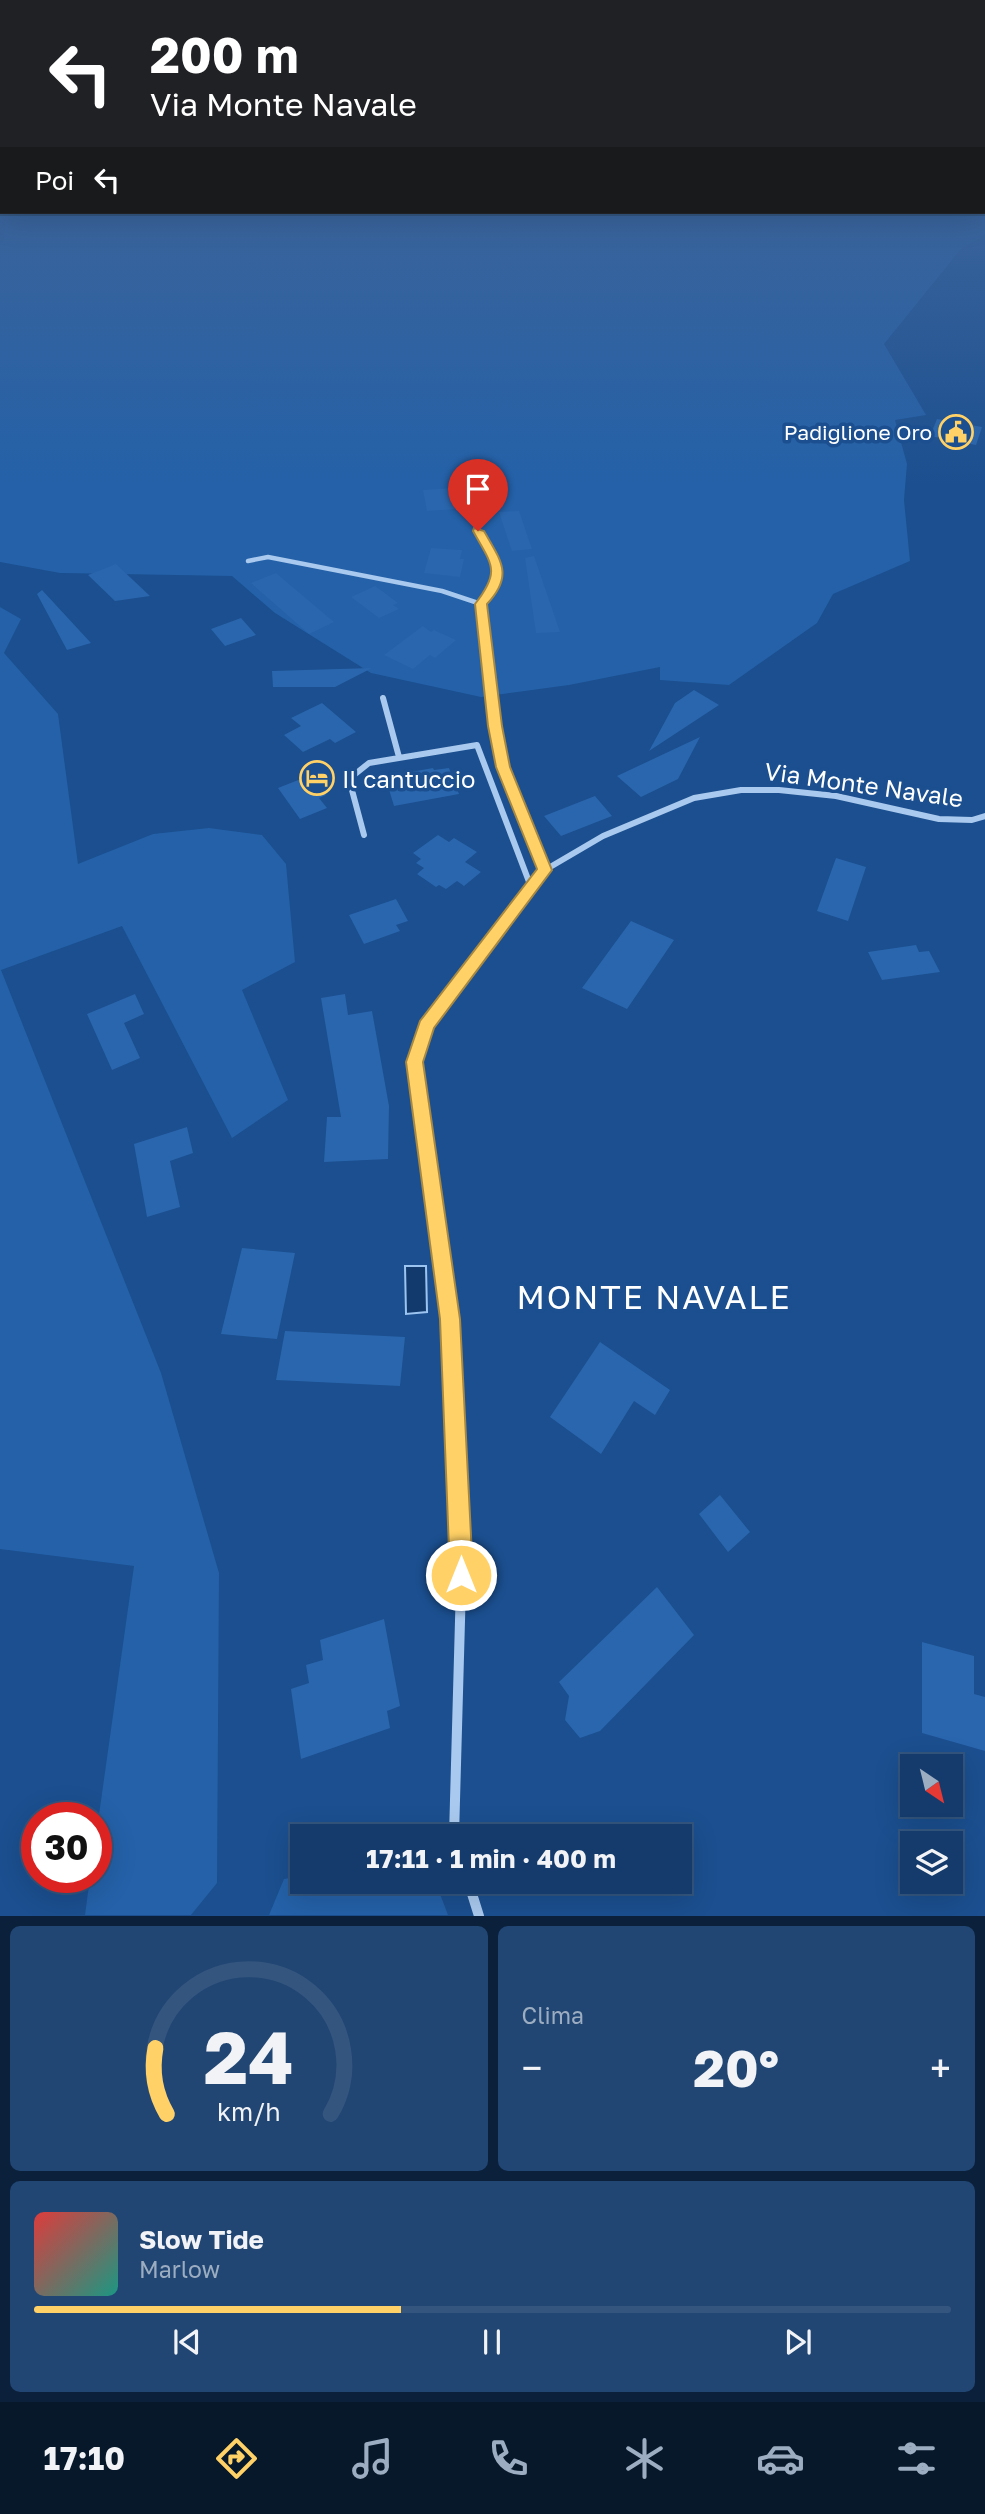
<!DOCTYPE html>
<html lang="it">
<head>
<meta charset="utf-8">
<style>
  body { margin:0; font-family:"Golos Text",sans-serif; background:#214673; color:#f1f3f6; height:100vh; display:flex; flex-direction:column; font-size:26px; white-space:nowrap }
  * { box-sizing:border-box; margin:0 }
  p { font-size:23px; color:#9dadc1 }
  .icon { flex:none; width:38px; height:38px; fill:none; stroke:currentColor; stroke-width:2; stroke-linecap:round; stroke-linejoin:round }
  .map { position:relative; height:1916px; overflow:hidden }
  .details { display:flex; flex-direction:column; gap:10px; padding:10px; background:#0b203b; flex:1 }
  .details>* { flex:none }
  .hud { position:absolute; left:0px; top:0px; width:985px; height:214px; box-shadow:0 7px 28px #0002,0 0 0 2px #33557e; background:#202124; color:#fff; overflow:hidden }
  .needle { width:46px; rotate:145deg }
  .buttons { position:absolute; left:900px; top:1754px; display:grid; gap:14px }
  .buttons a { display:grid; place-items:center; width:63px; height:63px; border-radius:0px; background:#143b6b; box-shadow:0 7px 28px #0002,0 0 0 2px #33557e; font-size:35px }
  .speed { position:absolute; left:21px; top:1802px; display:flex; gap:14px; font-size:35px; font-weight:700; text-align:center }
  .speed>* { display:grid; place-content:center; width:91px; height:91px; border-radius:50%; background:#143b6b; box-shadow:0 7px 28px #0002,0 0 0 2px #33557e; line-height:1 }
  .speed .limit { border:10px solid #d22; background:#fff; color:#111 }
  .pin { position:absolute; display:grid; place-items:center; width:60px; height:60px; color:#fff; margin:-72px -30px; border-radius:50% 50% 50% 0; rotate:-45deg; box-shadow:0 0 7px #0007 }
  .pin .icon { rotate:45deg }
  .me { position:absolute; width:77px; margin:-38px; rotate:0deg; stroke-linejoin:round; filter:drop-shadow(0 0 5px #0008) }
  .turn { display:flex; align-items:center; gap:24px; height:147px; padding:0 35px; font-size:32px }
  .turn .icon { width:91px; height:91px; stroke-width:2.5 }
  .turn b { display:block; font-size:49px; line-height:60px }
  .then { display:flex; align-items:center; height:66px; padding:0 35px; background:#0003; gap:14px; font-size:26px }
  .big { font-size:52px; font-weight:700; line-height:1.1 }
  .details .widget { flex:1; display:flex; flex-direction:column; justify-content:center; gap:10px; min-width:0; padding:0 24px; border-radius:10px; background:#214673 }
  .details .dial { align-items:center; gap:0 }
  .dial svg { height:182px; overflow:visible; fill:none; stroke:#33557e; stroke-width:7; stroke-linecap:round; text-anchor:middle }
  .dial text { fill:#f1f3f6; stroke:none }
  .song { display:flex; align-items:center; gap:21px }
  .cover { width:84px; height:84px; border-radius:10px; background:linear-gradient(135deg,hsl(0 70% 55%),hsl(170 70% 35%)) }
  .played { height:7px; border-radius:4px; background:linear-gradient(90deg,#ffd166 40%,#33557e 40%) }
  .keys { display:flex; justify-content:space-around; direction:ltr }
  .heat { display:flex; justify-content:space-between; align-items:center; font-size:38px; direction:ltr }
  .details .tiles { flex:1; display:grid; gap:10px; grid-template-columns:1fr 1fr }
  .widget:last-child { grid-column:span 2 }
  .trip { position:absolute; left:290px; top:1824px; width:402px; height:70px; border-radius:0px; background:#143b6b; box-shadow:0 7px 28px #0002,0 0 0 2px #33557e; font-weight:700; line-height:70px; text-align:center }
  .dock { display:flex; height:112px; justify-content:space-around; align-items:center; background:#08182b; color:#9dadc1 }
  .dock .icon { width:49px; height:49px }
  .dock .on { color:#ffd166 }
  .dock b { font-size:32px; color:#f1f3f6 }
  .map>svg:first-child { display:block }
  .green { fill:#2461a8 }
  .water { fill:#123a6d; stroke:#9cc4f0; stroke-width:2 }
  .building { fill:#2a66ad }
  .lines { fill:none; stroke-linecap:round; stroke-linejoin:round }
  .street-far3 { stroke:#a9c9ee; stroke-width:4.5 }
  .street-far2 { stroke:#a9c9ee; stroke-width:6 }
  .street-far1 { stroke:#a9c9ee; stroke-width:8 }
  .street { stroke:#a9c9ee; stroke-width:10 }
  .route { fill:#ffd166; stroke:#a68842; stroke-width:2 }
  .labels { text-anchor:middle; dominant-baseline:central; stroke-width:7; stroke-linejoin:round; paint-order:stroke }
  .far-poi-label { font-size:21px; fill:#fff; stroke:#1b4f8f; text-anchor:end }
  .poi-label { font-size:24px; fill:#fff; stroke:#1b4f8f; text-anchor:start }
  .street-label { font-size:24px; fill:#fff; stroke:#1b4f8f }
  .near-quarter-label { font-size:33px; letter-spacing:2px; fill:#fff; stroke:#1b4f8f }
</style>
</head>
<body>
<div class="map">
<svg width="985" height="1916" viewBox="0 0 985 1916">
  <rect width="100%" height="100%" fill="#1b4f8f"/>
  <path class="green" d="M0 216H985V234L960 250 884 344 926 415 895 420 907 464 904 500 910 561 833 594 817 623 729 685 660 680V667L569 685 481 697 371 673 275 613 232 576 60 573 0 562V244L4 240 5 222Z
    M0 607 21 619 4 653 58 714 78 864 153 834 209 828 262 835 286 864 295 962 242 990 288 1100 232 1138 122 926 1 970 161 1373 219 1573 217 1883 191 1915H85L90 1878H96V1836L134 1566 0 1549Z
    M303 1876V1881H435L448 1915H269L284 1879Z"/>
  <path class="water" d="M405 1266H426L427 1312 406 1314Z"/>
  <path class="building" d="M937 419 982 427 976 445 930 436Z
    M453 488 458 509 427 511 423 490Z
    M519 511 532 549 512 551 499 512Z
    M431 548 462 550 460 559H464L460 577 424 573Z
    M534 556 560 632 536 633 525 558Z
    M116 564 150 596 115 601 88 575Z
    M276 573 334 622 309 634 251 583Z
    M375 586 398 603 393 605 399 609 379 618 351 597Z
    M42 590 91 643 67 650 37 594Z
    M241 618 256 635 225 646 211 629Z
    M423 626 431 632 434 630 456 640 435 658 430 655 413 669 384 655Z
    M372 668 335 687H273L272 671Z
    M694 690 719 705 649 751 675 703Z
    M322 703 356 732 335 743 330 739 303 752 284 735 301 726 291 718Z
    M700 737 678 779 641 797 617 776Z
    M433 768 434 770 449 768 459 794 394 806 387 783 413 778 411 772Z
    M311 775 326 795 319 798 327 808 300 819 278 788Z
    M595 796 612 816 561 836 544 816Z
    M438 835 449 842 454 838 477 852 465 862 481 872 464 886 457 881 446 889 439 885 436 887 417 874 424 868 416 863 421 859 413 853Z
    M836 858 866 867 848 921 817 911Z
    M396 899 408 921 396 925 400 931 364 944 349 915Z
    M631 921 674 940 627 1009 582 988Z
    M916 945 919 952 929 951 940 972 882 980 868 952Z
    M135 994 144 1014 124 1023 140 1058 112 1070 87 1014Z
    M345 994 348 1015 372 1011 389 1106 388 1159 324 1162 327 1117H341L321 998Z
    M187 1127 193 1153 170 1161 180 1207 147 1217 134 1144Z
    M242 1248 295 1253 277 1339 221 1334Z
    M285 1331 405 1337 400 1386 276 1380Z
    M600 1342 670 1390 655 1415 634 1401 601 1454 550 1417Z
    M720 1495 750 1532 728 1552 699 1514Z
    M657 1587 694 1635 600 1731 580 1738 565 1720 569 1696 559 1682Z
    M384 1619 400 1706 387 1711 390 1728 301 1759 291 1689 309 1683 306 1665 323 1660 320 1640Z
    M922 1642 974 1656V1694L985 1697V1751L922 1733Z"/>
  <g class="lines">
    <path class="street-far3" d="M477 496 478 530 498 572 492 591 481 604 486 649
      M248 561 268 557 442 591 481 604"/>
    <path class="street-far2" d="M486 647 495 726 503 767 545 870
      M383 698 399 757
      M364 835 349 779 369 763 477 745 531 887
      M471 967 545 870 603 836 694 798 741 790H779L836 796 939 819 972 820 985 816"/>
    <path class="street-far1" d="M453 1379 450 1319 415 1062 426 1026 473 965"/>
    <path class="street" d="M453 1378 462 1549 454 1836
      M468 1881 479 1916"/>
  </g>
  <linearGradient id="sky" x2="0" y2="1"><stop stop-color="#0f2b4f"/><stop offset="0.45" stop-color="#39639b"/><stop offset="1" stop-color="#39639b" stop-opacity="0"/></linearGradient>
  <rect width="985" height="485" fill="url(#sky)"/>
  <path class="route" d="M474 528 484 531C501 561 514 575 487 604L502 726 510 767 552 870 434 1028 423 1062 460 1319 473 1575 469 1583 461 1587 453 1583 450 1575 440 1319 406 1062 420 1021 537 869 496 767 488 726 475 604C501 571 492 565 473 531Z"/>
  <defs>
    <g id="civic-ring" transform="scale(1.75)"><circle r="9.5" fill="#1b4f8f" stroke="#ffd166" stroke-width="1.5"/><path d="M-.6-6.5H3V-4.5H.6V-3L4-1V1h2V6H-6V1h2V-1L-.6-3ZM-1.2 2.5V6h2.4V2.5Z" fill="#ffd166"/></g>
    <g id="hotel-ring" transform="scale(1.75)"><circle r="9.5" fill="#1b4f8f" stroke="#ffd166" stroke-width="1.5"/><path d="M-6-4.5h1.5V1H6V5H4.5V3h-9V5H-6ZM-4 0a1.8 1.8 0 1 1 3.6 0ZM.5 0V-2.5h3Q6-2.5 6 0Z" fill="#ffd166"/></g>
  </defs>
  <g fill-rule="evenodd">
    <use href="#civic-ring" x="956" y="432"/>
    <use href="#hotel-ring" x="317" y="778"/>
  </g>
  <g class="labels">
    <g class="far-poi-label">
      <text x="932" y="432">Padiglione Oro</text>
    </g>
    <g class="poi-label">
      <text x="342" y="778">Il cantuccio</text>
    </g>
    <g class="street-label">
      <text transform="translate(864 784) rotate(8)">Via Monte Navale</text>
    </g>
    <g class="near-quarter-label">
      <text x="654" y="1296">MONTE NAVALE</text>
    </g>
  </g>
</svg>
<div class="buttons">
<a><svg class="needle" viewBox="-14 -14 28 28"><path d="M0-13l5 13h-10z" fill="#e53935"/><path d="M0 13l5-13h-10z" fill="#9dadc1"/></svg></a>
<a><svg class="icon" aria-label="layers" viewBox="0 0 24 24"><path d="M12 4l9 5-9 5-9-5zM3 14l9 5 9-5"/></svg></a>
</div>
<div class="speed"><div class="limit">30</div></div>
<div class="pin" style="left:478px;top:531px;background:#d93025"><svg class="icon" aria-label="arrive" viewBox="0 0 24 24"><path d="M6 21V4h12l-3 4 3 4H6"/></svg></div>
<svg class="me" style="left:461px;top:1575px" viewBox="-20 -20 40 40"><circle r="17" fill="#ffd166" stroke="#fff" stroke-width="3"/><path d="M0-11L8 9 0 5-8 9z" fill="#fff"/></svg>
<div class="trip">17:11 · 1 min · 400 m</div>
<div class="hud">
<div class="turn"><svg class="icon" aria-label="left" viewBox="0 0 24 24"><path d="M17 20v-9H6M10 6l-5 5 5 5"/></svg><div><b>200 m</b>Via Monte Navale</div></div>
<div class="then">Poi<svg class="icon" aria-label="left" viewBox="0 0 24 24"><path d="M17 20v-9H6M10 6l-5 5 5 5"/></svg></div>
</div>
</div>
<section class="details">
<div class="tiles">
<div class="widget dial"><svg viewBox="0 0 100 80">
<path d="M14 69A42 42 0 1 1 86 69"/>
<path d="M14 69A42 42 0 0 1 9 40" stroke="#ffd166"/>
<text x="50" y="56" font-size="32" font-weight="700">24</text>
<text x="50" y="72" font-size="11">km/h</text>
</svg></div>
<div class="widget"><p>Clima</p>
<div class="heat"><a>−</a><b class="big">20°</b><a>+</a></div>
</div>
<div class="widget">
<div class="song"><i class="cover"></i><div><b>Slow Tide</b><p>Marlow</p></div></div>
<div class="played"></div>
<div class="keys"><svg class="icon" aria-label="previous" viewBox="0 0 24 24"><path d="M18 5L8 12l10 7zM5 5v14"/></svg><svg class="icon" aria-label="pause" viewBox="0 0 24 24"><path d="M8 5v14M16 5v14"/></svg><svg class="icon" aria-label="next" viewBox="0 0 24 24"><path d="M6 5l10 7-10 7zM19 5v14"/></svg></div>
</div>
</div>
</section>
<nav class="dock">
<b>17:10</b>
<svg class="icon on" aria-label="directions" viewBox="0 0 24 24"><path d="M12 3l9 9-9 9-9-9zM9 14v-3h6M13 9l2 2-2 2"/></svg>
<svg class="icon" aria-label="music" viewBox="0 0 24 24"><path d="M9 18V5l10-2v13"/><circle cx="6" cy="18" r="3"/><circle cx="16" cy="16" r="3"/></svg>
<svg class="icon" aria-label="phone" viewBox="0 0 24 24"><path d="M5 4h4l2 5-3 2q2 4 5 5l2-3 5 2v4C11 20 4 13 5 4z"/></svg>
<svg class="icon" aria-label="climate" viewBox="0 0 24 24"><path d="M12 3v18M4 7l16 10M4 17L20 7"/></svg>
<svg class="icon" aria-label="car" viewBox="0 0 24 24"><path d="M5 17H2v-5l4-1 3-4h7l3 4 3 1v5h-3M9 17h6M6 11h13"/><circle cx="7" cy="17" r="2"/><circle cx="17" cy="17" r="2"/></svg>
<svg class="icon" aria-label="filters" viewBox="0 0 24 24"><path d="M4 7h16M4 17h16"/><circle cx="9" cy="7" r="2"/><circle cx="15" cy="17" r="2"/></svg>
</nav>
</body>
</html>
